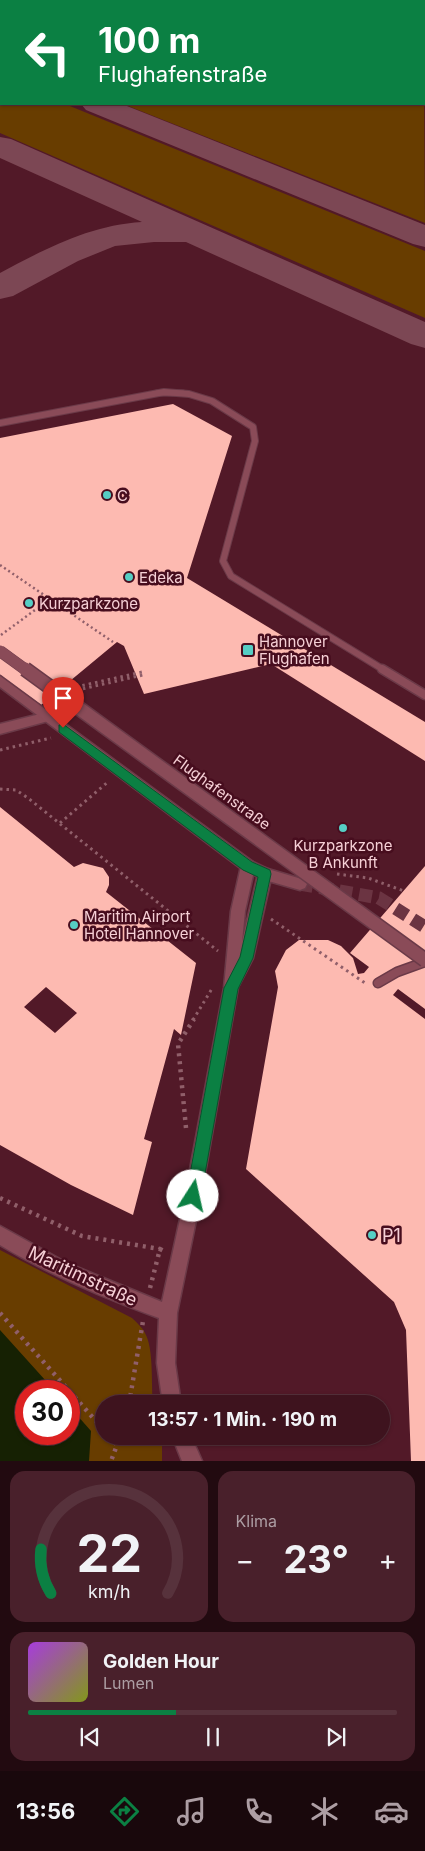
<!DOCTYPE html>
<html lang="de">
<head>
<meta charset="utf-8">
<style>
  body { margin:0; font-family:Inter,sans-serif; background:#49202b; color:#f1f3f6; height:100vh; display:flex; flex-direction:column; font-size:19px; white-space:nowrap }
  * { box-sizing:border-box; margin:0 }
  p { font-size:16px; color:#ad9ea4 }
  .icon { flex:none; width:28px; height:28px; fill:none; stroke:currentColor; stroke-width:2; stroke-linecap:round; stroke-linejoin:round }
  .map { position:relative; height:1461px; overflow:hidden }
  .sheet { display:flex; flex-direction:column; gap:10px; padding:10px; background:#220a10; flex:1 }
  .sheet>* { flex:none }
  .top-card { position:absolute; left:0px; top:0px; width:425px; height:105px; box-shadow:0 1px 4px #0004,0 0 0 1px #57323c; background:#0b8043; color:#fff; overflow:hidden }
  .speed { position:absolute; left:15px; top:1380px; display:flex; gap:10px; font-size:25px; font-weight:700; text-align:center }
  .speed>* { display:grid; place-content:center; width:65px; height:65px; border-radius:50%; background:#3e131e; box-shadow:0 1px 4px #0004,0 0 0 1px #57323c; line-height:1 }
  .speed .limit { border:8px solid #d22; background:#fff; color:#111 }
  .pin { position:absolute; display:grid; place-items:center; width:42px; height:42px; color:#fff; margin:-51px -21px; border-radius:50% 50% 50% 0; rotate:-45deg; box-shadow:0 0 5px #0007 }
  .pin .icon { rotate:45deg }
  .me { position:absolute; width:55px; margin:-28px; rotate:10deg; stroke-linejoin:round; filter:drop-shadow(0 0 4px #0008) }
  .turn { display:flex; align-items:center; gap:18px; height:105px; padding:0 15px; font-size:22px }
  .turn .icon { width:65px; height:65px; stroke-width:2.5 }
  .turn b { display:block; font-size:35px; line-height:42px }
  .big { font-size:38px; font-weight:700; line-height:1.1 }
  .sheet .card { flex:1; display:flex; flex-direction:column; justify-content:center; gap:8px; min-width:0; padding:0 18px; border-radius:15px; background:#49202b }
  .sheet .dial { align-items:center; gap:0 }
  .dial svg { height:130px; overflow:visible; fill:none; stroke:#57323c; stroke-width:7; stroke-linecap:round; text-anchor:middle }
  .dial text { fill:#f1f3f6; stroke:none }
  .song { display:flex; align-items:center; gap:15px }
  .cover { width:60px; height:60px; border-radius:8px; background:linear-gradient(135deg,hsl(280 70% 55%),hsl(70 70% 35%)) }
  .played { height:5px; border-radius:2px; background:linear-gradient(90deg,#0b8043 40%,#57323c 40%) }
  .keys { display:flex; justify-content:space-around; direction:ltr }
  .heat { display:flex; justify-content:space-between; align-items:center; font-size:28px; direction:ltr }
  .sheet .tiles { flex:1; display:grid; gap:10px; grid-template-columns:1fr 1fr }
  .card:last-child { grid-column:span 2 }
  .trip { position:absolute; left:95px; top:1395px; width:295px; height:50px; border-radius:25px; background:#3e131e; box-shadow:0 1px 4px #0004,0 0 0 1px #57323c; font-weight:700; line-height:50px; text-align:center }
  .menu { display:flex; height:80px; justify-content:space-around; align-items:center; background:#19080c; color:#ad9ea4 }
  .menu .icon { width:35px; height:35px }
  .menu .selected { color:#0b8043 }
  .menu b { font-size:22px; color:#f1f3f6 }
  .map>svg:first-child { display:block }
  .green { fill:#683d00; fill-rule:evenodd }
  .water { fill:#162103 }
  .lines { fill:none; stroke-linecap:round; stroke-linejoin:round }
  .taxiway { fill:#7c4754; fill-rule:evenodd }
  .runway { fill:#7c4754; fill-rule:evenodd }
  .building { fill:#fdbab1; fill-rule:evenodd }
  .secondary-tunnel { stroke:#6b3442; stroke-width:13; stroke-dasharray:13 7; stroke-linecap:butt }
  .service-far2-casing { stroke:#6b3a48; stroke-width:7 }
  .service-far1-casing { stroke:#6b3a48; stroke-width:8 }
  .service-casing { stroke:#6b3a48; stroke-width:11 }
  .minor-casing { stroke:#6b3a48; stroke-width:3 }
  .secondary-casing { stroke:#6b3a48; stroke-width:3 }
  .path-far2 { stroke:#905f6a; stroke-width:2.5; stroke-dasharray:2 3; stroke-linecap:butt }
  .path-far1 { stroke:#905f6a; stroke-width:3; stroke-dasharray:2.5 4; stroke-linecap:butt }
  .path { stroke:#905f6a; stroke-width:4.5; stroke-dasharray:3 5; stroke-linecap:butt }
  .service-far2 { stroke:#8a4b58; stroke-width:5 }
  .service-far1 { stroke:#8a4b58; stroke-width:6 }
  .service { stroke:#8a4b58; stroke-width:8 }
  .minor { fill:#8a4b58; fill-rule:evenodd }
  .secondary { fill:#8a4b58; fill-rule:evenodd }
  .secondary-bridge-far1-casing { stroke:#6b3a48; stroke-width:12; stroke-linecap:butt }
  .secondary-bridge-casing { stroke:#6b3a48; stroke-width:16; stroke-linecap:butt }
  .secondary-bridge-far1 { stroke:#8a4b58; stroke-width:11 }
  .secondary-bridge { stroke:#8a4b58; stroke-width:13 }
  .route { fill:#0b8043; stroke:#07532c }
  .poi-dot { fill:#56cec4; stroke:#470d1e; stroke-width:2 }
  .labels { text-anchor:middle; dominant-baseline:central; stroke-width:5; stroke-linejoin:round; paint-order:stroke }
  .poi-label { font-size:15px; fill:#f6d0d6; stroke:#470d1e; text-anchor:start }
  .street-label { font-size:15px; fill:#f6d0d6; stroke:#470d1e }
  .near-poi-label { font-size:18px; fill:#f6d0d6; stroke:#470d1e; text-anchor:start }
  .near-street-label { font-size:18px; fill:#f6d0d6; stroke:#470d1e }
</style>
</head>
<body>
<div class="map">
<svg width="425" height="1461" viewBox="0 0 425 1461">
  <rect width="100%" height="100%" fill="#521928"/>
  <path class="green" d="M0 0H180L183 1H1V55Z
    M277 0H425V47L424 1Z
    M0 77 1 104H65L425 251V318L0 133Z
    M424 81 425 223 123 104H424Z
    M0 1250 132 1318C137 1323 142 1327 145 1333 154 1349 151 1384 153 1404H104V1436H162V1461H0ZM26 1391H69V1434H26Z"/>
  <path class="water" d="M0 1330 55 1391H26V1434H69V1406L91 1431 89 1461H0Z"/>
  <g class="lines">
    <path class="taxiway" d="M0 57H1V74H0Z
      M81 104H122L425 225V247L413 244 86 110Z
      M0 137 11 139 425 322V348L411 344 186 242H154L115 246 78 261 13 296 0 299V273C45 249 90 225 142 222L0 158Z"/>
    <path class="runway" d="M196 0H262L263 1H197Z
      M424 43H425V85H424Z"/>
  </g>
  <path class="building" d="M173 404 232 436 187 578 425 722V761L271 664 144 694 124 646 117 642 41 705 0 675V438Z
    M0 807 74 867 83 863 103 868 109 877V885L106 892 196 963 181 1035 174 1029 144 1139 152 1142 133 1215 71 1185 0 1145ZM46 987 77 1013 55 1033 24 1007Z
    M425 866V1009L398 989 393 995 425 1019V1461H411L406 1330 394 1302 246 1169 278 987 275 971 286 950 299 940H328L341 946 353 958 358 974 364 973 369 967 350 953Z"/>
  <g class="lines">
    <path class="secondary-tunnel" d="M300 884 379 898 425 927"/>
    <g class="service-far2-casing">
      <path id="service-far2" d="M157 393H183"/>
    </g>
    <g class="service-far1-casing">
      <path id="service-far1" d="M0 423 164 392 189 394 212 401 253 427 255 441 223 561 231 576 384 670"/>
    </g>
    <g class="service-casing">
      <path id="service" d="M382 669 425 695
        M378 983 397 972 425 962"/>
    </g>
    <g class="minor-casing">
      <path id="minor" d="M48 712 52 714 54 717 52 720 0 734V724Z
        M248 860 253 862 255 866 245 911 242 942 258 874 260 870 265 868 270 870 272 874 253 958 238 987 201 1196 177 1313 175 1363 181 1404H163L157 1363 159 1318C104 1298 50 1275 0 1245V1226L67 1263 162 1302 185 1196 224 988 231 911 241 866 243 862Z
        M172 1436H191L202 1461H182Z"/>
    </g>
    <g class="secondary-casing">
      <path id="secondary" d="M0 676 253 862 268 869 305 880 307 884 305 888 300 890 265 880 243 870 0 687Z"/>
    </g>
    <path class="path-far2" d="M0 565 113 642
      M1 635 35 610"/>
    <path class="path-far1" d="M76 687 142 672 143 675 82 689
      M0 750 51 738
      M0 789 16 790 28 798 218 951
      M60 823 109 781
      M337 874 368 878 404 891
      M271 919 365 983
      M193 1020 213 987"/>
    <path class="path" d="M186 1128 178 1044 194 1019
      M0 1198 82 1236 160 1249
      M150 1288 160 1249 164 1251
      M0 1313 104 1430
      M129 1404 143 1321
      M109 1436 117 1445 111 1461
      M117 1444 120 1436"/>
    <use href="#service-far2" class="service-far2"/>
    <use href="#service-far1" class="service-far1"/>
    <use href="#service" class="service"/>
    <use href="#minor" class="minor"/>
    <use href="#secondary" class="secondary"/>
    <g class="secondary-bridge-far1-casing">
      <path id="secondary-bridge-far1" d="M0 651 26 670"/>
    </g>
    <g class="secondary-bridge-casing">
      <path id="secondary-bridge" d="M25 669 425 960"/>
    </g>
    <use href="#secondary-bridge-far1" class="secondary-bridge-far1"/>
    <use href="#secondary-bridge" class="secondary-bridge"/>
  </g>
  <path class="route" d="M63 724 252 862 270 870 271 874 253 958 238 989 201 1196 199 1201 193 1203 188 1201 186 1196 224 988 240 957 258 877 243 870 59 732V725Z"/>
  <g class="poi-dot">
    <circle cx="107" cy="495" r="5"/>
    <circle cx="129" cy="577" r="5"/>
    <circle cx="29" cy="603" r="5"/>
    <rect x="242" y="644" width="12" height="12" rx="2.5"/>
    <circle cx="343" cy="828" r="5"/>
    <circle cx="74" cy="925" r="5"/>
    <circle cx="372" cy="1235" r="5"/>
  </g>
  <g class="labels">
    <g class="poi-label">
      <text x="117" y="495">C</text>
      <text x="139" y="577">Edeka</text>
      <text x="39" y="603">Kurzparkzone</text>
      <text x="259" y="641">Hannover<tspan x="259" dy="17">Flughafen</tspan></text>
      <text x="343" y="845" text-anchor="middle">Kurzparkzone<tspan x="343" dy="17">B Ankunft</tspan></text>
      <text x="84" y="916">Maritim Airport<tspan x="84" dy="17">Hotel Hannover</tspan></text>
    </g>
    <g class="street-label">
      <text transform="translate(222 792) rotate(36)">Flughafenstraße</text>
    </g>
    <g class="near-poi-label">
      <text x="382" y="1235">P1</text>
    </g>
    <g class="near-street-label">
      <text transform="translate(83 1276) rotate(25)">Maritimstraße</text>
    </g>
  </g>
</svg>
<div class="speed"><div class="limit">30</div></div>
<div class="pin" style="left:63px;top:728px;background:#d93025"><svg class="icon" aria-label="arrive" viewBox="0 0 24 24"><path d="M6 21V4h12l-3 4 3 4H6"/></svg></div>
<svg class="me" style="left:193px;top:1196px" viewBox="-20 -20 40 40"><circle r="19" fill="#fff"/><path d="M0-13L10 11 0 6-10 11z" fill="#0b8043"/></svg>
<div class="trip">13:57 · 1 Min. · 190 m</div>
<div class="top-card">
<div class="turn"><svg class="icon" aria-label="left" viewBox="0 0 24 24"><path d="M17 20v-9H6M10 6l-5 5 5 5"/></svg><div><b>100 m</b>Flughafenstraße</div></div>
</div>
</div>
<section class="sheet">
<div class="tiles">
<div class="card dial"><svg viewBox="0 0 100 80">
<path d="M14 69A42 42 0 1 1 86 69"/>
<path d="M14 69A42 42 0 0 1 8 42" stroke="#0b8043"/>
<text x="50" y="56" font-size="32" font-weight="700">22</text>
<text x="50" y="72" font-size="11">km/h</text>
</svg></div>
<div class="card"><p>Klima</p>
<div class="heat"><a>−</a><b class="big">23°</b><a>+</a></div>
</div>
<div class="card">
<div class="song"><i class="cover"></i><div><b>Golden Hour</b><p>Lumen</p></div></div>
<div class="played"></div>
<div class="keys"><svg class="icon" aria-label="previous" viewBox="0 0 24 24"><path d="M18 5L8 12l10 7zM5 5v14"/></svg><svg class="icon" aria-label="pause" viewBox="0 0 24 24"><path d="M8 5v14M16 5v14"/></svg><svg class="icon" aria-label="next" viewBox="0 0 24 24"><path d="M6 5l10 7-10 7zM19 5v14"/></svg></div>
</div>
</div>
</section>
<nav class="menu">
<b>13:56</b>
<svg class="icon selected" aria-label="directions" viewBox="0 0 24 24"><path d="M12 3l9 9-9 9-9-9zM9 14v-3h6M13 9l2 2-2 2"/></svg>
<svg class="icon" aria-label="music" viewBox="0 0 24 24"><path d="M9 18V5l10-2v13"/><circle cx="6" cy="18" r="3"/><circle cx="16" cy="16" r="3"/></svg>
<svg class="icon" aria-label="phone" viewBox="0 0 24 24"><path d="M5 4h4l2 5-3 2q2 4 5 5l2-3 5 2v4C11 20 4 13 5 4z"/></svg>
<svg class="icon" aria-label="climate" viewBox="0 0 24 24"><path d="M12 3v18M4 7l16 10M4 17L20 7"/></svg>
<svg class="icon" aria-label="car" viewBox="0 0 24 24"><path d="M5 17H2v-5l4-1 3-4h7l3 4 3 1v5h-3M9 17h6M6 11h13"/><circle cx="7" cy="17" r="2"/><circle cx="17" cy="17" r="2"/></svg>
</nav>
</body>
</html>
